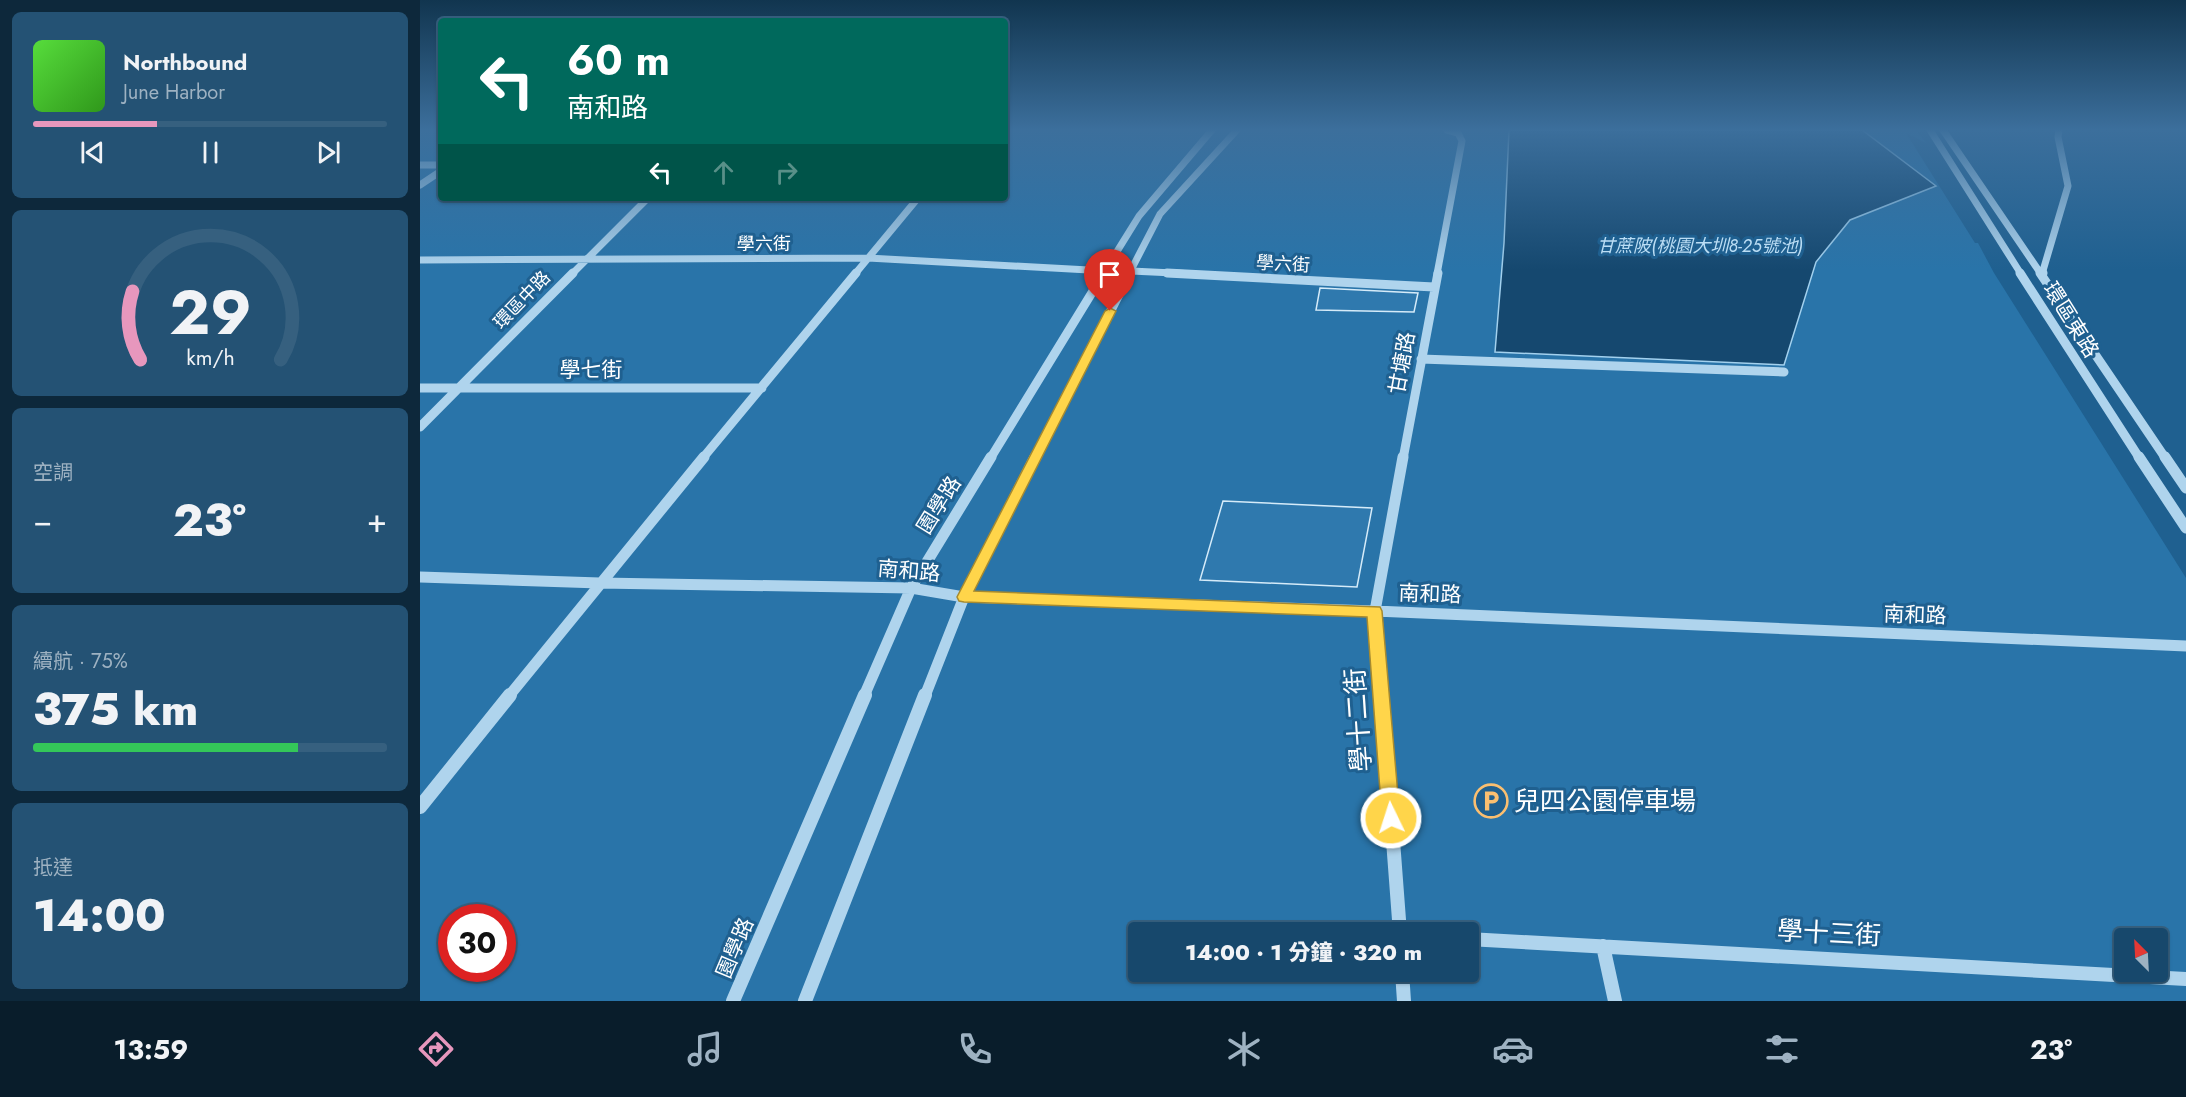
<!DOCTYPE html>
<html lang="zh-TW">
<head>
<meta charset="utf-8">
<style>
  body { margin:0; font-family:Jost,"Noto Sans TC",sans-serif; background:#245274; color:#f1f3f6; height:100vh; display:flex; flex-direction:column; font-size:22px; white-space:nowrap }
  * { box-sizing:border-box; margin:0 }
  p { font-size:20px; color:#9eb2c2 }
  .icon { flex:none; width:33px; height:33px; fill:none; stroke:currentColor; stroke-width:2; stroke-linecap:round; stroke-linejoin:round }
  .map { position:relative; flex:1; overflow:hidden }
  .details { display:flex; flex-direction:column; gap:12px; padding:12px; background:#0d283b; width:420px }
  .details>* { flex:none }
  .top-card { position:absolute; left:18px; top:18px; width:570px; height:183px; border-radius:6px; box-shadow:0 2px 4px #0004,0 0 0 2px #36607f; background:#00695c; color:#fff; overflow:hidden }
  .needle { width:39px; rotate:336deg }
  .buttons { position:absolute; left:1694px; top:928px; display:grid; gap:12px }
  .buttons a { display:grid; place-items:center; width:54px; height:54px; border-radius:6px; background:#17486c; box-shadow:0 2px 4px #0004,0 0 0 2px #36607f; font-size:30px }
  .speed { position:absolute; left:18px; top:904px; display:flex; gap:12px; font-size:30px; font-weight:700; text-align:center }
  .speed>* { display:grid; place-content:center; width:78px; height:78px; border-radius:50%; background:#17486c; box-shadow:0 2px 4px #0004,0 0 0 2px #36607f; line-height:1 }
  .speed .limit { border:9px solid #d22; background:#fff; color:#111 }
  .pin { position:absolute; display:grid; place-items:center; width:51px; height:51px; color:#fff; margin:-62px -26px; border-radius:50% 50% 50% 0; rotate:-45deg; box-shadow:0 0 6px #0007 }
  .pin .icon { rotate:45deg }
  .me { position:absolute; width:66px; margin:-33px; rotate:356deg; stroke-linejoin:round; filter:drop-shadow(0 0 4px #0008) }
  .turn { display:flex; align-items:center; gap:21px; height:126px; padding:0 30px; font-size:27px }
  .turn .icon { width:78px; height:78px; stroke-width:2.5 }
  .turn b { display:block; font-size:42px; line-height:51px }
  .lanes { display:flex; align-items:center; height:57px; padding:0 30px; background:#0003; justify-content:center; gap:30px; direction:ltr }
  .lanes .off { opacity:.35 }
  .big { font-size:45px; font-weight:800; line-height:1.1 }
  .details .card { flex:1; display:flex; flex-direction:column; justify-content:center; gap:9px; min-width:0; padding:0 21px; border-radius:9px; background:#245274 }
  .details .dial { align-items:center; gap:0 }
  .dial svg { height:156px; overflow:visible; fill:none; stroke:#36607f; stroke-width:7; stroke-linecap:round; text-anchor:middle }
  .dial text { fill:#f1f3f6; stroke:none }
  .song { display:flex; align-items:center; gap:18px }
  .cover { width:72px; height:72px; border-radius:9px; background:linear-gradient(135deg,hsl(110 70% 55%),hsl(110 70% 35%)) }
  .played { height:6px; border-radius:3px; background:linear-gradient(90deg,#e797bd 35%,#36607f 35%) }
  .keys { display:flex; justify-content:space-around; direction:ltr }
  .heat { display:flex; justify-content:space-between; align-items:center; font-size:33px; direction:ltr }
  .charge { height:9px; border-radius:4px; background:linear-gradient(90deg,#34c759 75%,#36607f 0) }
  .trip { position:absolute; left:708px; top:922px; width:351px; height:60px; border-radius:6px; background:#17486c; box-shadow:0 2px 4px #0004,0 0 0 2px #36607f; font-weight:800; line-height:60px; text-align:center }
  .tab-bar { display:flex; height:96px; justify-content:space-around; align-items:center; background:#091d2b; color:#9eb2c2 }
  .tab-bar .icon { width:42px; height:42px }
  .tab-bar .selected { color:#e797bd }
  .tab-bar b { font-size:27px; color:#f1f3f6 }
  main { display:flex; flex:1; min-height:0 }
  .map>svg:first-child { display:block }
  .green { fill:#2974a9; fill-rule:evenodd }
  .water { fill:#15486f; stroke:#a3d1ee; stroke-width:1.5 }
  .building { fill:#2f79ae; stroke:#d5ebf9; stroke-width:1.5 }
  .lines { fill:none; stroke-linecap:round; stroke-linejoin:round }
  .minor-far3 { stroke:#afd4ed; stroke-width:7 }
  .minor-far2 { stroke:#afd4ed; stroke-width:9 }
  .minor-far1 { stroke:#afd4ed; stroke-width:11 }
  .minor { stroke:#afd4ed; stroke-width:14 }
  .route { fill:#ffd54a; stroke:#a68a30; stroke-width:1.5 }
  .labels { text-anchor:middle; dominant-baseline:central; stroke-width:6; stroke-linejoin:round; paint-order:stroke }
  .far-street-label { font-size:18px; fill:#fff; stroke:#1f6090 }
  .far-water-label { font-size:18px; font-style:italic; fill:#bbddf4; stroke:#1f6090 }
  .street-label { font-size:21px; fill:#fff; stroke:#1f6090 }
  .near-street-label { font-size:26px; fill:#fff; stroke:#1f6090 }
  .near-poi-label { font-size:26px; fill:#fff; stroke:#1f6090; text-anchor:start }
</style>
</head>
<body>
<main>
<section class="details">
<div class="card">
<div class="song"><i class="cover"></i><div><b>Northbound</b><p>June Harbor</p></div></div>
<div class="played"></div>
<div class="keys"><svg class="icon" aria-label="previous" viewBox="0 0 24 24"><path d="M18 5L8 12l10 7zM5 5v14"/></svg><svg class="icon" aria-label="pause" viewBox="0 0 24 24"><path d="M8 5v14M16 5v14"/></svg><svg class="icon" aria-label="next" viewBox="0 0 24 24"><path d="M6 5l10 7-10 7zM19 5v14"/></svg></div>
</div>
<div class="card dial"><svg viewBox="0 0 100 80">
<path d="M14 69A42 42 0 1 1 86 69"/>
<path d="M14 69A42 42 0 0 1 10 34" stroke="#e797bd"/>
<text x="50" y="56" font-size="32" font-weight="700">29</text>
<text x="50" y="72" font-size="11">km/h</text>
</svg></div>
<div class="card"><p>空調</p>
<div class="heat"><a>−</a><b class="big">23°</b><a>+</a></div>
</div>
<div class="card"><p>續航 · 75%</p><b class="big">375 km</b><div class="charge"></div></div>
<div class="card"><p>抵達</p><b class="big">14:00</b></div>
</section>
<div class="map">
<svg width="1766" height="1001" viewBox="0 0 1766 1001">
  <rect width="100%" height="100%" fill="#1f6090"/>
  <path class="green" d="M0 130H21V198H585V130H1496L1506 143 1486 133 1555 243H1558L1574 273 1766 578V1001H0ZM32 918H82V969H32ZM718 933H1048V972H718ZM1704 939H1737V972H1704Z"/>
  <path class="water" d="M1089 130H1442L1516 186 1430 220 1396 262 1364 365 1075 352 1084 243Z"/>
  <path class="building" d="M900 288 998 293 994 312 896 310Z
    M803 501 952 508 937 587 780 580Z"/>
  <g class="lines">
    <path class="minor-far3" d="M1510 130 1601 274
      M1523 130 1621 274
      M0 165H21
      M0 185 21 171
      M0 260 448 258 687 271
      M711 271 775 274
      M152 274 228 198
      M435 274 498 198
      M683 274 719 216 792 130
      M709 274 740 214 817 130
      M1017 274 1042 141 1038 133 1027 130
      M1622 274 1648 186 1638 137 1639 130"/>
    <path class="minor-far2" d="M747 273 1014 287
      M1600 273 1720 459
      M1620 273 1746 459
      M1622 276 1623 273
      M1001 359 1364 372
      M0 388H342
      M0 427 153 273
      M282 459 436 273
      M570 459 684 273
      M615 459 710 273
      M983 459 1018 273"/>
    <path class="minor-far1" d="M1719 457 1766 528
      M1745 457 1766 488
      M0 577 180 583 491 588 544 597 955 611 1766 646
      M89 696 284 457
      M444 696 491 588 571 457
      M505 696 544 597 615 457
      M962 696 955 611 983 457"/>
    <path class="minor" d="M962 695 980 933
      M0 807 90 695
      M1048 939 1766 979
      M1183 946 1195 1001
      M982 972 984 1001
      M313 1001 445 695
      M385 1001 505 695"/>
  </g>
  <linearGradient id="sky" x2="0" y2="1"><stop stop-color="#11354f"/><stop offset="0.48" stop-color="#3c6f9c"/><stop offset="1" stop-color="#3c6f9c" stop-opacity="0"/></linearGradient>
  <rect width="1766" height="270" fill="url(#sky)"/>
  <path class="route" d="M690 308 696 311 554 591 960 607 962 611 980 818 978 824 971 827 964 824 962 818 947 617 544 602 539 601 537 597 685 311Z"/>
  <defs>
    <g id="parking-ring" transform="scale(1.725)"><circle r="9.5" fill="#1f6090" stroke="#fbbf70" stroke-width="1.5"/><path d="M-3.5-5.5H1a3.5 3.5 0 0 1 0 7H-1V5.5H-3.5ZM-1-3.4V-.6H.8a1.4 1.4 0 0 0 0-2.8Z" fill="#fbbf70"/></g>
  </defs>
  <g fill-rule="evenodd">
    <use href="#parking-ring" x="1071" y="801"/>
  </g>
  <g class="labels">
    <g class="far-street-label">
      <text x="344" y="244">學六街</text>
      <text transform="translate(863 264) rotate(3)">學六街</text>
      <text transform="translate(102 300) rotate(-46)">環區中路</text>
    </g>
    <g class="far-water-label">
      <text x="1280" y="246">甘蔗陂(桃園大圳8-25號池)</text>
    </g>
    <g class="street-label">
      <text transform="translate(1651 320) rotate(58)">環區東路</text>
      <text transform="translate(982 363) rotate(-80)">甘塘路</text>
      <text x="171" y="370">學七街</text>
      <text transform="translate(519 505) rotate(-58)">園學路</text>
      <text transform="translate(489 571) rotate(5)">南和路</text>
      <text transform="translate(1010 594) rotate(2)">南和路</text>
      <text transform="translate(1495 615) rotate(2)">南和路</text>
      <text transform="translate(315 948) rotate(-67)">園學路</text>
    </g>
    <g class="near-street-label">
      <text transform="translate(938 720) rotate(-94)">學十二街</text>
      <text transform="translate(1409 933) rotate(3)">學十三街</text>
    </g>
    <g class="near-poi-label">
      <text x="1094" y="801">兒四公園停車場</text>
    </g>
  </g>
</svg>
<div class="buttons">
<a><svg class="needle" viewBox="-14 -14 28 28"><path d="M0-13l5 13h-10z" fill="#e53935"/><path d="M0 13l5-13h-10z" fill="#9eb2c2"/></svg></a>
</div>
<div class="speed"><div class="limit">30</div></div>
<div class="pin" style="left:690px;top:311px;background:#d93025"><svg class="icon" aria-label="arrive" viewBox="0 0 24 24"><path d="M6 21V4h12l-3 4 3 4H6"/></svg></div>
<svg class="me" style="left:971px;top:818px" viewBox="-20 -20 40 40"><circle r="17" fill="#ffd54a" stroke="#fff" stroke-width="3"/><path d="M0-11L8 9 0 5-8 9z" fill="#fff"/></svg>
<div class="trip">14:00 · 1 分鐘 · 320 m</div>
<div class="top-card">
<div class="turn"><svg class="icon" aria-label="left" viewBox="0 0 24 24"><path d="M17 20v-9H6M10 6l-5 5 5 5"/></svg><div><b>60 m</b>南和路</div></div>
<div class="lanes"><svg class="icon" aria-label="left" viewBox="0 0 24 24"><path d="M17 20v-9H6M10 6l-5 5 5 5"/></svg><svg class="icon off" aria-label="ahead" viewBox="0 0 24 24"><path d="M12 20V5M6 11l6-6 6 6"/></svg><svg class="icon off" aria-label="right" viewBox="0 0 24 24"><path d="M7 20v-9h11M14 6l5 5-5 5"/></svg></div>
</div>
</div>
</main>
<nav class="tab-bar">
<b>13:59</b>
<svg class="icon selected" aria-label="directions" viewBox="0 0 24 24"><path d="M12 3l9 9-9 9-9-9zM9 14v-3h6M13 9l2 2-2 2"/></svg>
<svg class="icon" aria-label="music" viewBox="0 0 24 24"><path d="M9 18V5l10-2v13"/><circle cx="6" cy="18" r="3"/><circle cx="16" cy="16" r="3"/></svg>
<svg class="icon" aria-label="phone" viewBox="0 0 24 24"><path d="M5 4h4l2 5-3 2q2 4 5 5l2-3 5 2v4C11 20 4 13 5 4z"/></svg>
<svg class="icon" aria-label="climate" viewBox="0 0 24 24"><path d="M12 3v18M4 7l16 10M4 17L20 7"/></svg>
<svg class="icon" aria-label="car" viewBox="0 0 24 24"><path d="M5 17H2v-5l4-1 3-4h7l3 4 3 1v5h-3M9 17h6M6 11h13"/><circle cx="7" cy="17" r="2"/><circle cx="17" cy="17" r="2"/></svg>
<svg class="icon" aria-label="filters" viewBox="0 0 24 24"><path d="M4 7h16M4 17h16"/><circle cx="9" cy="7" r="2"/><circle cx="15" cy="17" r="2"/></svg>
<b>23°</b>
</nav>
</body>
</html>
